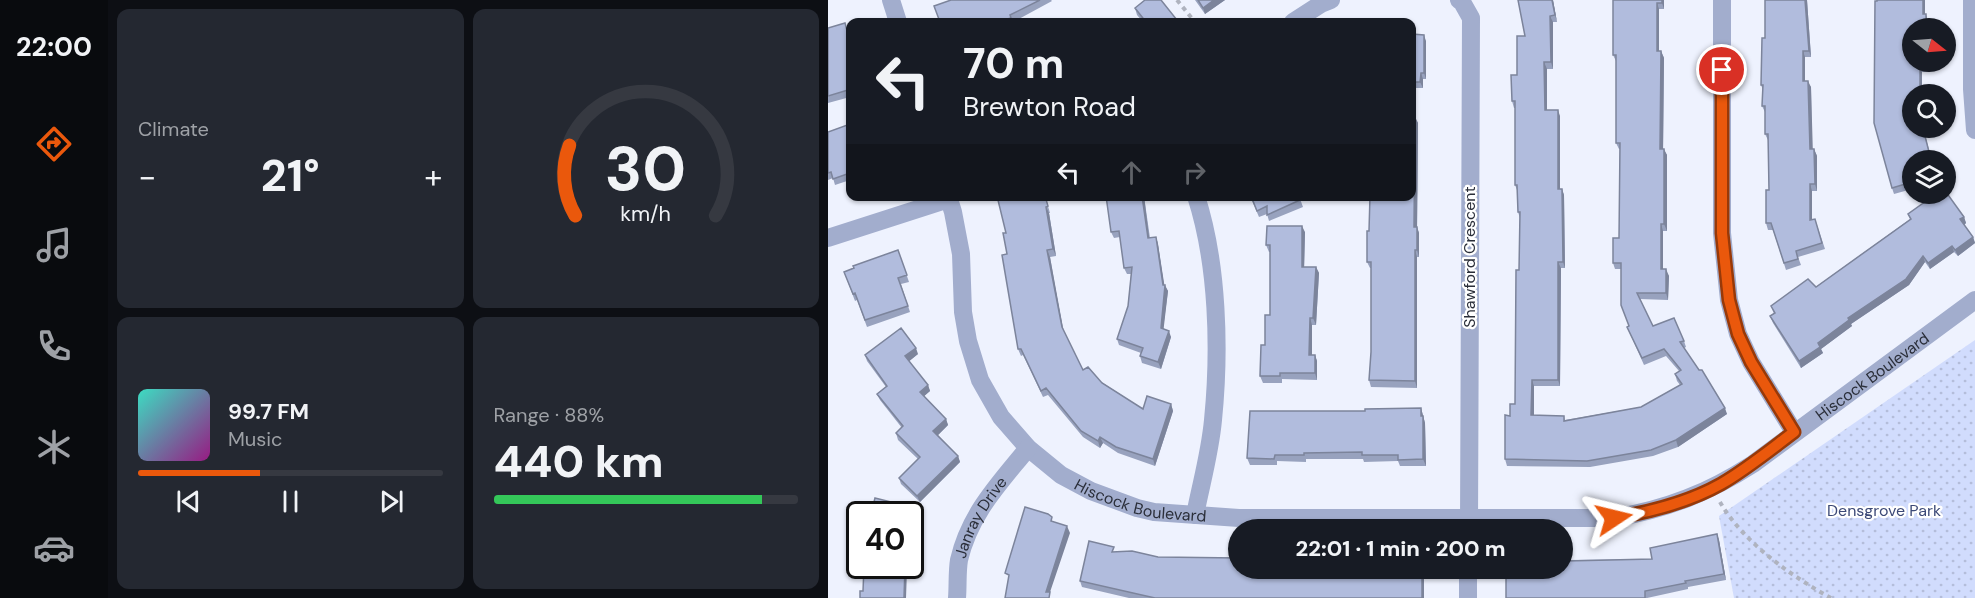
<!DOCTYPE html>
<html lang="en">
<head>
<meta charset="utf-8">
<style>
  body { margin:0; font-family:"DM Sans",sans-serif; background:#242831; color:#f1f3f6; height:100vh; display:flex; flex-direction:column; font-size:22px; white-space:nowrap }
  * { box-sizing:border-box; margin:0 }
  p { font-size:20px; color:#9ea1a6 }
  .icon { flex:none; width:33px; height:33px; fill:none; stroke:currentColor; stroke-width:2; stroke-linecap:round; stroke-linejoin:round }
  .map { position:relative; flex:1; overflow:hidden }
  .side { display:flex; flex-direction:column; gap:9px; padding:9px; background:#0d0f14; width:720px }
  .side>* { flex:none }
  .hud { position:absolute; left:18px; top:18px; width:570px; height:183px; border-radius:12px; box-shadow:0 2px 4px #0004; background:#171b24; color:#f1f3f6; overflow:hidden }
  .needle { width:39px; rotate:107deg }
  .buttons { position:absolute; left:1074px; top:18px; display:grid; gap:12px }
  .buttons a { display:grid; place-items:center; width:54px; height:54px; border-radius:50%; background:#171b24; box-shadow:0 2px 4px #0004; font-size:30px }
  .speed { position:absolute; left:18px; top:501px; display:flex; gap:12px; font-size:30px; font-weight:700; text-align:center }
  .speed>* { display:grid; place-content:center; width:78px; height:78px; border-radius:50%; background:#171b24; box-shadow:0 2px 4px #0004; line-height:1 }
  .speed .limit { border:3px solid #111; border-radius:9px; background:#fff; color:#111 }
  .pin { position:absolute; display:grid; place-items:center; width:51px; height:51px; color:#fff; margin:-26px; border:3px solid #fff; border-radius:50%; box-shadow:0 2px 6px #0007 }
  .me { position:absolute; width:66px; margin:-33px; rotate:80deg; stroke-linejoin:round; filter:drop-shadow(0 0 4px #0008) }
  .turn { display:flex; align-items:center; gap:21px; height:126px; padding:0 18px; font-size:27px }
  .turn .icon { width:78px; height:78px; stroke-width:2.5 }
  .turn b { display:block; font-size:42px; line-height:51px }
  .lanes { display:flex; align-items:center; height:57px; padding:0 18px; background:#0003; justify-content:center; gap:30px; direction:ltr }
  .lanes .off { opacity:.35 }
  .big { font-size:45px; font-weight:800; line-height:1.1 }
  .side .widget { flex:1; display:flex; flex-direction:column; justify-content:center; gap:9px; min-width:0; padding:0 21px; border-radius:12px; background:#242831 }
  .side .dial { align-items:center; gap:0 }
  .dial svg { height:156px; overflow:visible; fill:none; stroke:#363941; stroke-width:7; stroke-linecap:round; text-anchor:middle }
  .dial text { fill:#f1f3f6; stroke:none }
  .song { display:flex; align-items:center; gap:18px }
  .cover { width:72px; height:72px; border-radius:9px; background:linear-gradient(135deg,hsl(170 70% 55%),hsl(310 70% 35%)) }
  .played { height:6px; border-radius:3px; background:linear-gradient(90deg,#ea580c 40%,#363941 40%) }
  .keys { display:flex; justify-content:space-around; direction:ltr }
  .heat { display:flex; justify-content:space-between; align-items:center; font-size:33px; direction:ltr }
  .charge { height:9px; border-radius:4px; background:linear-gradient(90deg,#34c759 88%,#363941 0) }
  .side .tiles { flex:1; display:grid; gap:9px; grid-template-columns:repeat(2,1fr) }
  .trip { position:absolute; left:400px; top:519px; width:345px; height:60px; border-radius:30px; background:#171b24; box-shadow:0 2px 4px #0004; font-weight:800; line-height:60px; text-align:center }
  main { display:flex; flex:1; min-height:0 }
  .menu { display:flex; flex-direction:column; width:108px; justify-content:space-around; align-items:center; background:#090b0e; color:#9ea1a6 }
  .menu .icon { width:42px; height:42px }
  .menu .selected { color:#ea580c }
  .menu b { font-size:27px; color:#f1f3f6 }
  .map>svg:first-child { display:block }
  .park { fill:url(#park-dots) }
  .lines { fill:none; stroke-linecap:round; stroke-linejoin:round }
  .path { stroke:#afb3bf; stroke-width:4; stroke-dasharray:4.5 4.5; stroke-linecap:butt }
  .minor { stroke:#a2adcd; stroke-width:18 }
  .wall { fill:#98a2be }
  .shaded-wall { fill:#7c849b }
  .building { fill:#b1bcdd; stroke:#7c849b; stroke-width:1.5 }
  .route-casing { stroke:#983908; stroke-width:15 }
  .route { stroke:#ea580c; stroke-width:10 }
  .labels { text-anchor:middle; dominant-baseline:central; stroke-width:4.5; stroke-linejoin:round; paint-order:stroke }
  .street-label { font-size:16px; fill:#2a2e39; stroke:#fff }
  .park-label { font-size:16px; fill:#3c4977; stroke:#fff }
</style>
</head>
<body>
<main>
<nav class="menu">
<b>22:00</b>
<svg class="icon selected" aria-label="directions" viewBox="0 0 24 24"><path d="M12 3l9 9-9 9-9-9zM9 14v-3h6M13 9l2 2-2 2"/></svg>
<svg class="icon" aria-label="music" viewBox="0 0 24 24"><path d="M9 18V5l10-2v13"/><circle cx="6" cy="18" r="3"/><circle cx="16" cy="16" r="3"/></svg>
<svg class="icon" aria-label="phone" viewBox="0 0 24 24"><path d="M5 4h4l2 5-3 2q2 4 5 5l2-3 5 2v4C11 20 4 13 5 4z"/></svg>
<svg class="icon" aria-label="climate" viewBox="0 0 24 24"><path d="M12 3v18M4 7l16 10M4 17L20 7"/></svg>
<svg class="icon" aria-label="car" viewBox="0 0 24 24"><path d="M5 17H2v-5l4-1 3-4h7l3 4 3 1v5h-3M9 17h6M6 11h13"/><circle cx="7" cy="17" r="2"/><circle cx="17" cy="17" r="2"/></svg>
</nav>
<section class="side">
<div class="tiles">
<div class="widget"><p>Climate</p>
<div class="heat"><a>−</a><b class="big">21°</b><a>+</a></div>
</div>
<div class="widget dial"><svg viewBox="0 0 100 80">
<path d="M14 69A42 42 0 1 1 86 69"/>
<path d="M14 69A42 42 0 0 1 11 33" stroke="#ea580c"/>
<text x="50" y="56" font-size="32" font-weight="700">30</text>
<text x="50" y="72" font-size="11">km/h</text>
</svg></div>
<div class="widget">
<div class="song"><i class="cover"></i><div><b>99.7 FM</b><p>Music</p></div></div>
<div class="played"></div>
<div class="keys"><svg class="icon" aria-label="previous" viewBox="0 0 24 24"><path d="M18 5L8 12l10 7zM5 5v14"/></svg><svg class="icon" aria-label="pause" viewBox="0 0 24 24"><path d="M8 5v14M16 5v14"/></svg><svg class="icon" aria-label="next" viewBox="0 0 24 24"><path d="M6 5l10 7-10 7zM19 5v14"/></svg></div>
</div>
<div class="widget"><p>Range · 88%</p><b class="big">440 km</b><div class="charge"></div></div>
</div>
</section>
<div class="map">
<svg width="1147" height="598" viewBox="0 0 1147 598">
  <defs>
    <pattern id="park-dots" width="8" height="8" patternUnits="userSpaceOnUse" patternTransform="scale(1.5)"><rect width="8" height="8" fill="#d1dcfd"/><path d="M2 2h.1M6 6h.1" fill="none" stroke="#b4bdda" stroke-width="1.8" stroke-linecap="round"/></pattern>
  </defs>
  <rect width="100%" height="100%" fill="#eef2fe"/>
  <path class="park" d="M1147 340V598H906L891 516Z"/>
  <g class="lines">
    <path class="path" d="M349 0 367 22
      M892 502C915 542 963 576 1003 598"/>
    <g class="minor">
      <path d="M63 0 70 22"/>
      <path d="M631 0 634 2 643 18 641 528"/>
      <path d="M894 0V233L901 300 910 334 923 362 966 432"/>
      <path d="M1144 0V89L1147 130"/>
      <path d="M465 22 493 4 503 0"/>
      <path id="s1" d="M120 196 125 212 133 254 135 312 140 341 152 380 173 417 200 448 233 475 263 491 309 508 326 512 411 518H786C839 509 880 493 925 464L1147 300"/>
      <path d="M0 238 121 199"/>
      <path d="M367 515C373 484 382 453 385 420 392 350 390 264 368 196"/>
      <path id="s2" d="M129 598C130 586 129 572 131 560 142 513 171 484 200 448"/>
      <path d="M640 598V568"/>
    </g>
  </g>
  <path class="wall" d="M123 0H223L224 1 185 22H112Z
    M367 0H397L377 14Z
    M690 0H725L729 22H725V69H719V110L732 116V189H734L736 195 737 268H733L732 386H706V416H736L737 420 813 407 852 385 849 381 847 374 851 371 838 356 816 365 799 327 801 326 793 269H787L785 263 791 238 792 149H791L788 143V61L785 55V0H836V9H831V51H833L836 58 835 149 839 155V231H835V269L841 276 840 300 812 299 825 326 856 341 858 347 856 348 899 414 850 447 825 456 762 467 679 466 677 459 682 416 687 404 691 270 692 218 690 212 689 190 687 185V108H686L684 101 697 36Z
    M979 0 983 57H977V81L983 87 984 149H986L989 156V191H984V220L987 219 997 249 970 257 973 265 958 270 945 230H940L938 223 941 190 940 140 937 134V112L934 106 935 90 933 85Z
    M1049 1 1097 14 1100 21V28H1084L1101 62 1102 72H1094L1084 128H1095L1104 160H1084V189L1066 194 1064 188Z
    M307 8 349 20 350 22H315L309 15Z
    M0 28 19 29 22 97 0 103Z
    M584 34 598 41V79H595V88H584Z
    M587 117 590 123 589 227 591 233V257H589V388L543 387 541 380 543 352V268H542L539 262 541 231Z
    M22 124V180L7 185 5 178 0 180V132Z
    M217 196 222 213H221L228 256 222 257 235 331 255 370 315 409 343 404 345 411 327 466 290 453 275 443 272 448 255 437 220 395 215 397 195 355 193 356 190 349 179 254 178 233Z
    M278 196H316L322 238 328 237 330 244 336 285 340 291 335 329 343 337 333 369 314 363 312 356 313 353 291 345 289 339 300 306 303 274H299L296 268 292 237 286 238 283 232Z
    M422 196H471L475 207 441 221 439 214 431 217Z
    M1080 214 1136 217 1138 223 1136 225 1145 237 1147 243 1130 256 1126 252 1102 269 1097 262 1081 285 1023 324 1024 326 993 349 995 353 973 368 945 323 942 316 946 314 943 306 988 287 1082 219Z
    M477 232 476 267H488L491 273 488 325H484V355H487L489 361V380L454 379V383H435L432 376 442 315V252H441L438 245Z
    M70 250 81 282 73 284 82 312 39 327 29 300 27 301 16 272Z
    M90 354 81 361 100 385 102 391 96 396 118 419 120 425 110 435 130 456 132 462 92 502 73 484 71 478 90 459 70 440 68 433 74 428 52 400 49 394 58 387 39 361 37 355Z
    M593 408 597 423 598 466H572L570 461 536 462 535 459H478V462L449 461V465H422L419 458 537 411Z
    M889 534 891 540 898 580 860 587V589L819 598H678L739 558 740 560 824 559Z
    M287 552 411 568H596V598H301L254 587 252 581Z"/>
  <path class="shaded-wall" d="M386 0H397L377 14 375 8Z
    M724 0H725L729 22 727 15Z
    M834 0H836V9L834 3Z
    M977 0H979L983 57 981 51Z
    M1095 0H1097V21L1095 14Z
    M829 3 831 9V58L829 51Z
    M1098 14 1100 21V28H1098Z
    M722 16 725 22V69L723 62Z
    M596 35 598 41V79L596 73Z
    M833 51 836 58 835 155 832 149Z
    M975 51 977 57V87L975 81Z
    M716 62 719 69V116L717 110Z
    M1099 62H1101L1102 72 1099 66Z
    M1092 66 1094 72V94H1092Z
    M593 73 595 79V88L592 82Z
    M980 81 983 87 985 156 982 149Z
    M730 110 732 116V195L730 189Z
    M587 117 590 123 589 233 586 227Z
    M836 149 839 155V231L836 224Z
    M986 149 989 156V191L987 184Z
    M982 184 984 191V227L982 220Z
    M734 189 736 195 737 268 735 262Z
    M314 196H316L322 245 320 238Z
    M218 207 221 213 228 256 225 249Z
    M1136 217 1138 223 1135 226 1132 219Z
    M833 224 835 231V276L833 269Z
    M474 226 477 232 476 273 474 267Z
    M589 227 591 233V257L589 250Z
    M328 237 330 244 337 289V285L340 291 335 334 333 328 335 285Z
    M1145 237 1147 243 1130 256 1127 250Z
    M1124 246 1126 252 1102 269 1100 263Z
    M219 250 222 257 236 333 234 327Z
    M587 250 589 257V388L587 381Z
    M1095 256 1097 262 1081 285 1023 324 1024 326 993 349 995 353 973 368 971 361 990 343Z
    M730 262 733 268 732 386 730 380Z
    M488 267 491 273 488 325 485 318Z
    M838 269 841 276 840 300 838 293Z
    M482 318 484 325V361L481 355Z
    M341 331 343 337 333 369 330 362Z
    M88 348 90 354 79 363 77 356Z
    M487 355 489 361V380L487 373Z
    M704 380 706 386V422L703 415Z
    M100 385 102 391 94 398 92 392Z
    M343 404 345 411 327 466 325 459Z
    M593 408 597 423 598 466 595 459Z
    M897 408 899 414 850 447 848 440Z
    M118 419 120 425 108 437 105 431Z
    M272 437 275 443 272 448 270 441Z
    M130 456 132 462 92 502 89 496Z
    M87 508 89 514 84 537 82 534V526Z
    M239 526 242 533 220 598 218 592Z
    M889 534 891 540 898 580 896 574Z
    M77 566H78L79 570 78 598H76Z
    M594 568H596V598H594Z"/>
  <path class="building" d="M123 0H212L182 15 183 18 169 22H112L106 6Z
    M317 0H333L349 20 346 22H318L307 8Z
    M370 0H386L375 8Z
    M690 0H724L727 15 722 16 723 62H716L717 110H730V189H734L735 262H730V380H704L703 415 736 416V421L813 407 854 384 847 374 853 370 836 349 814 358 799 327 801 326 793 305V263H785V238H791L792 143H788V55H785V0H834V3H829V51H833L832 149H836V224H833V269H838V293H809L825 326 846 318 856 341 852 342 871 370H874L897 408 848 440 823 450 759 461 677 459V415L682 416V404H687L688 270H691L692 212H690L689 185H687V101H684L683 75H689V36H697Z
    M937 0H977L981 51H975V81H980L982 149H986L987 184H982V220L987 219 994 243 968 251 970 259 956 263 943 223H938V190H941L940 134H937V106H934L935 85H933L934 38H937Z
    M1049 0H1095V14H1098V28H1084V62H1099V66H1092V94H1084V128H1095L1103 160H1084V182L1064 188 1046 123 1047 1H1049Z
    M17 23 22 42V99L20 90 0 96V28Z
    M584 34 596 35V73H593L592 82H584Z
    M584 117H587L586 227H589V250H587V381L541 380 543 352V262H539V231H541L542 196H584Z
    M22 124V173L5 179 3 172 0 173V132Z
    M1118 192 1136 217 1132 219 1145 237 1127 250 1124 246 1100 263 1095 256 1078 279 1020 318 1021 320 990 343 992 347 971 361 942 316 947 313 943 306 980 279 988 287 1083 219 1080 214 1108 194H1118Z
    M169 196H217L220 206 218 207 225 249 219 250 234 327 255 370 260 367 274 383 315 409 319 396 343 404 325 459 288 447 272 437 270 441 253 431 218 388 213 391 193 349H190L174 255 179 254 175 233H178Z
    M278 196H314L320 238 328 237 335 285H337L333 328 341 331 330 362 312 356 315 348 289 339 300 306 304 267 296 268 291 231 283 232Z
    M423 196H471L472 200 439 215V206L429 211Z
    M439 226H474V267H488L485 318H482L481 355H487V373H452V376H432L433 345H437V315H442V245H438Z
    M70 250 79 275 70 278 80 306 37 320 27 293 25 294 16 272 26 268 25 266Z
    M73 328 88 348 77 356 100 385 92 392 118 419 105 431 130 456 89 496 71 478 92 457 68 433 75 426 49 394 59 386 37 355Z
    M593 408V416H595V459L570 460V455H534V452L476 453V455H447L446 459 419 458 422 411H537V409Z
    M47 498 87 508 82 526V514H43Z
    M197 507 220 514 224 517 223 521 239 526 218 592H222L221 598H177L181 575 177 573Z
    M889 534 896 574 857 581 858 583 817 591V598H678V568H735V557L739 558V561L824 559 822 548Z
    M261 541 286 547 284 552 304 551 330 557 411 558V568H594V598H327L252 581Z
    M36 566H77L76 598H32V591H35Z"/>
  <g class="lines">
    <g class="route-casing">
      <path id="route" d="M786 518C822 512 861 502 893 484 919 469 942 450 966 432L923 362 910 334 901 300 894 233V70"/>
    </g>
    <use href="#route" class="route"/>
  </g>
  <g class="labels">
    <g class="street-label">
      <text transform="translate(641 257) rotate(-90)">Shawford Crescent</text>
      <text stroke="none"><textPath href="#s1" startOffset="1173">Hiscock Boulevard</textPath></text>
      <text stroke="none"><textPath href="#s1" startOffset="399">Hiscock Boulevard</textPath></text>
      <text stroke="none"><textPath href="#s2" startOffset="86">Janray Drive</textPath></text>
    </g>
    <g class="park-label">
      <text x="1056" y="510">Densgrove Park</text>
    </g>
  </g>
</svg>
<div class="buttons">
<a><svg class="needle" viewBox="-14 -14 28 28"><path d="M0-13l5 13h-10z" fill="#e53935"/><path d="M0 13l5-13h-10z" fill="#9ea1a6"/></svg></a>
<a><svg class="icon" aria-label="search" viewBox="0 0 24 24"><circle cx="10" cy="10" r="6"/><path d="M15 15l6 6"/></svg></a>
<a><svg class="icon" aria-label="layers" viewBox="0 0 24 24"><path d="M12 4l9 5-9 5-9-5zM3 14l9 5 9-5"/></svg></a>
</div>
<div class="speed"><div class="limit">40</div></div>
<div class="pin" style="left:894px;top:70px;background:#d93025"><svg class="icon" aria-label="arrive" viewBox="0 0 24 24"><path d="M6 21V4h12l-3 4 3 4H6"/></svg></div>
<svg class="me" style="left:786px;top:518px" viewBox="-20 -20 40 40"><path d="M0-17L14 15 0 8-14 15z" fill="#ea580c" stroke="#fff" stroke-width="4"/></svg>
<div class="trip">22:01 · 1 min · 200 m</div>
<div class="hud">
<div class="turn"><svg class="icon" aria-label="left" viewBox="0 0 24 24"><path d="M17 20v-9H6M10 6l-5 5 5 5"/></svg><div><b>70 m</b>Brewton Road</div></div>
<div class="lanes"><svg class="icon" aria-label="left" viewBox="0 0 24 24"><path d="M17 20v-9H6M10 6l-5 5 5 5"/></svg><svg class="icon off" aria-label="ahead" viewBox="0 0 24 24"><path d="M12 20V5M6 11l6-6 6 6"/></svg><svg class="icon off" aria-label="right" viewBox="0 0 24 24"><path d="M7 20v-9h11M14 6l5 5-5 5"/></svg></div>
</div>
</div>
</main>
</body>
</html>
